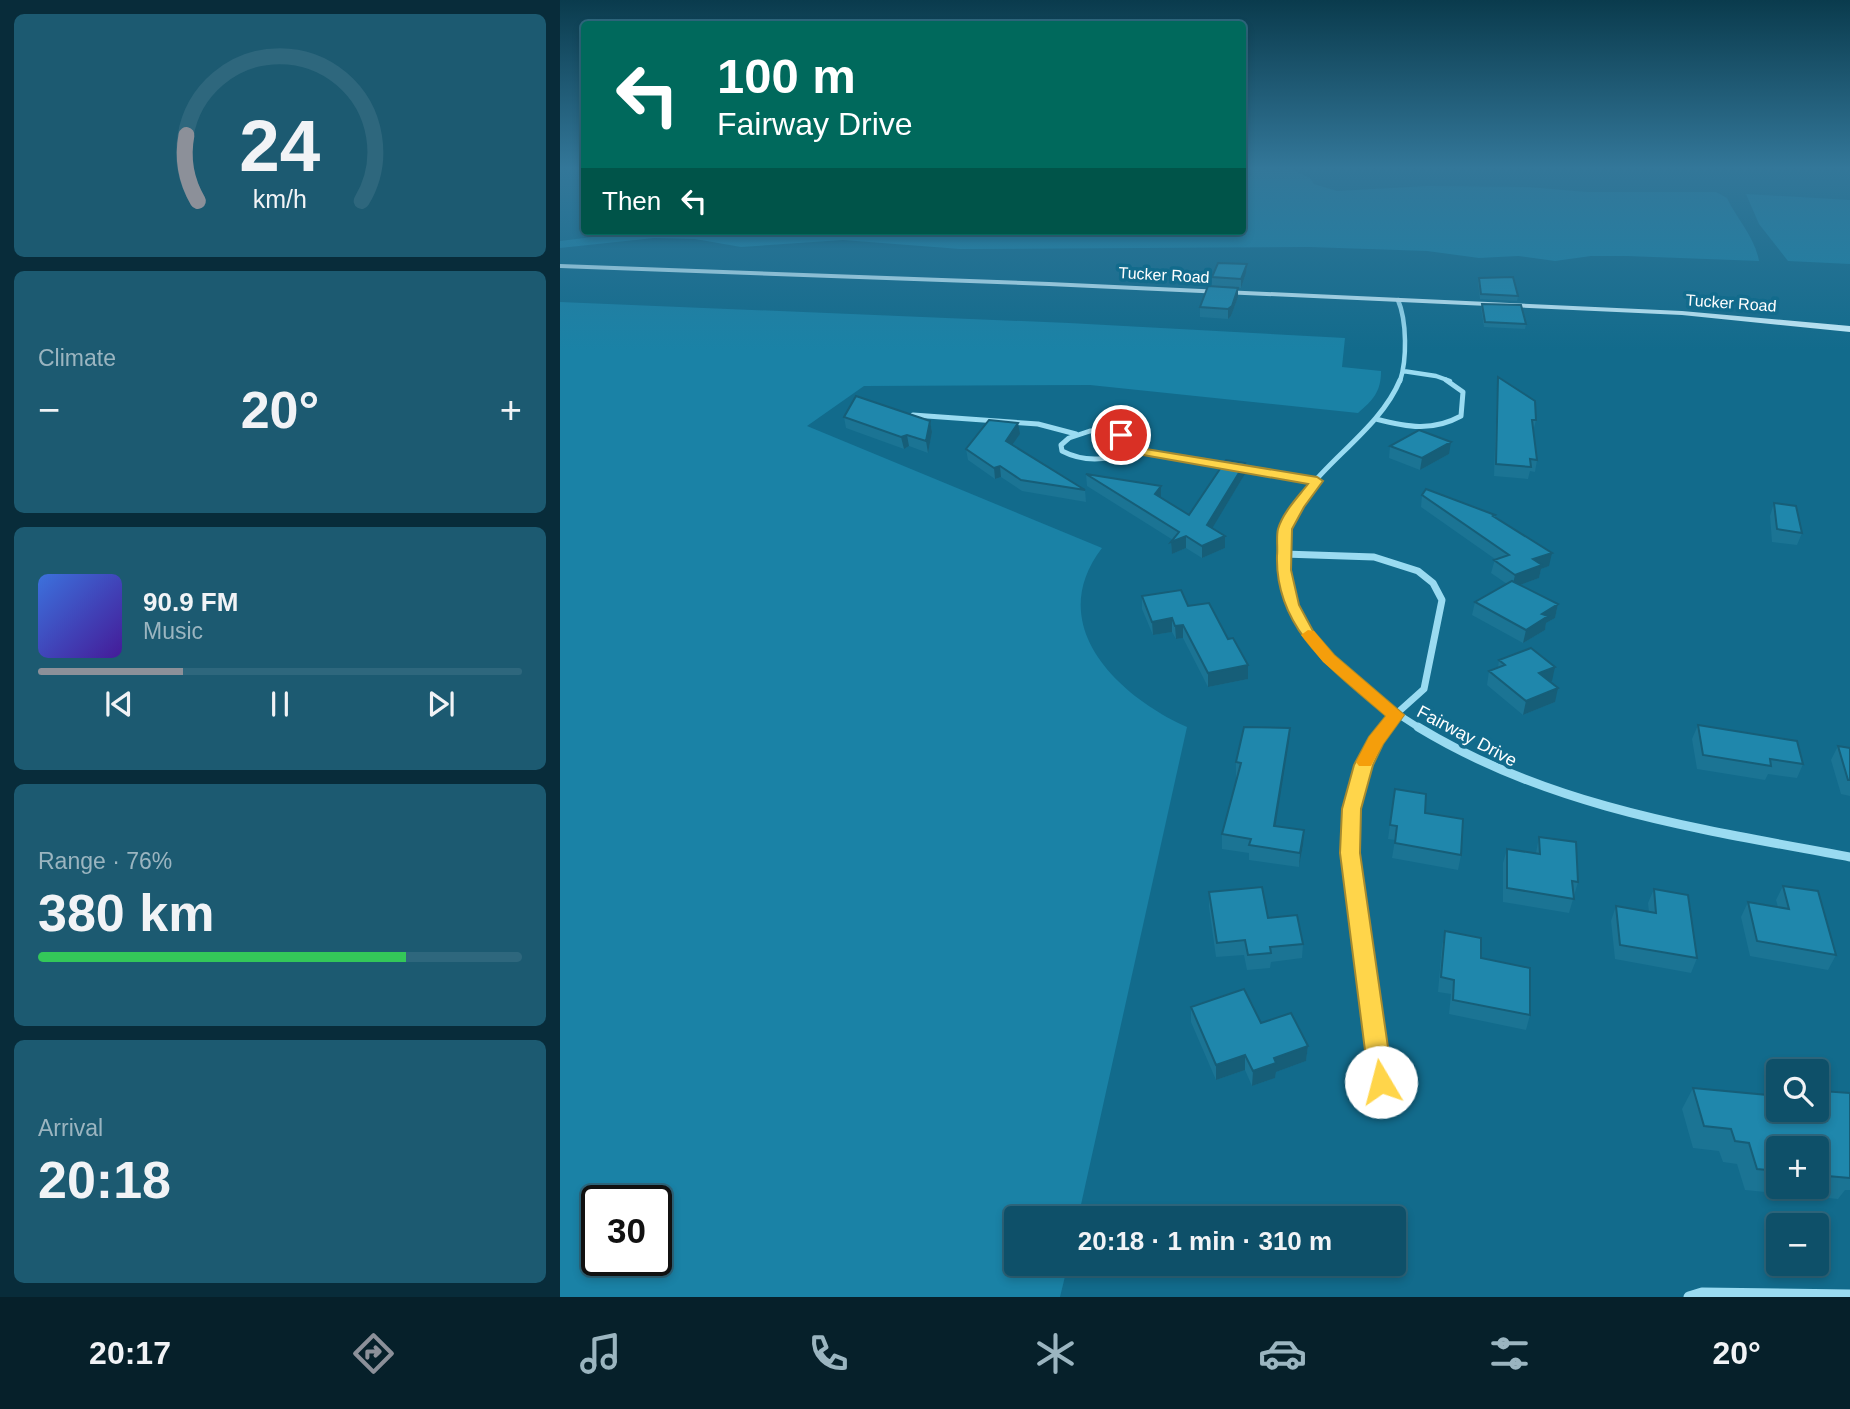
<!DOCTYPE html>
<html lang="en">
<head>
<meta charset="utf-8">
<style>
  body { margin:0; font-family:Arial,sans-serif; background:#1c5a71; color:#f1f3f6; height:100vh; display:flex; flex-direction:column; font-size:26px; white-space:nowrap }
  * { box-sizing:border-box; margin:0 }
  p { font-size:23px; color:#9bb5c0 }
  .icon { flex:none; width:38px; height:38px; fill:none; stroke:currentColor; stroke-width:2; stroke-linecap:round; stroke-linejoin:round }
  .map { position:relative; flex:1; overflow:hidden }
  .drawer { display:flex; flex-direction:column; gap:14px; padding:14px; background:#082c3a; width:560px }
  .drawer>* { flex:none }
  .banner { position:absolute; left:21px; top:21px; width:665px; height:214px; border-radius:7px; box-shadow:0 4px 10px #0003,0 0 0 2px #2e677d; background:#00695c; color:#fff; overflow:hidden }
  .tools { position:absolute; left:1206px; top:1059px; display:grid; gap:14px }
  .tools a { display:grid; place-items:center; width:63px; height:63px; border-radius:7px; background:#0e5069; box-shadow:0 4px 10px #0003,0 0 0 2px #2e677d; font-size:35px }
  .speed { position:absolute; left:21px; top:1185px; display:flex; gap:14px; font-size:35px; font-weight:700; text-align:center }
  .speed>* { display:grid; place-content:center; width:91px; height:91px; border-radius:50%; background:#0e5069; box-shadow:0 4px 10px #0003,0 0 0 2px #2e677d; line-height:1 }
  .speed .limit { border:4px solid #111; border-radius:10px; background:#fff; color:#111 }
  .pin { position:absolute; display:grid; place-items:center; width:60px; height:60px; color:#fff; margin:-30px; border:4px solid #fff; border-radius:50%; box-shadow:0 2px 7px #0007 }
  .me { position:absolute; width:77px; margin:-38px; rotate:352deg; stroke-linejoin:round; filter:drop-shadow(0 0 5px #0008) }
  .turn { display:flex; align-items:center; gap:24px; height:147px; padding:0 21px; font-size:32px }
  .turn .icon { width:91px; height:91px; stroke-width:2.5 }
  .turn b { display:block; font-size:49px; line-height:60px }
  .then { display:flex; align-items:center; height:66px; padding:0 21px; background:#0003; gap:14px; font-size:26px }
  .big { font-size:52px; font-weight:700; line-height:1.1 }
  .drawer .widget { flex:1; display:flex; flex-direction:column; justify-content:center; gap:10px; min-width:0; padding:0 24px; border-radius:10px; background:#1c5a71 }
  .drawer .dial { align-items:center; gap:0 }
  .dial svg { height:182px; overflow:visible; fill:none; stroke:#2e677d; stroke-width:7; stroke-linecap:round; text-anchor:middle }
  .dial text { fill:#f1f3f6; stroke:none }
  .song { display:flex; align-items:center; gap:21px }
  .cover { width:84px; height:84px; border-radius:10px; background:linear-gradient(135deg,hsl(220 70% 55%),hsl(260 70% 35%)) }
  .played { height:7px; border-radius:4px; background:linear-gradient(90deg,#8c9099 30%,#2e677d 30%) }
  .keys { display:flex; justify-content:space-around; direction:ltr }
  .heat { display:flex; justify-content:space-between; align-items:center; font-size:38px; direction:ltr }
  .charge { height:10px; border-radius:5px; background:linear-gradient(90deg,#34c759 76%,#2e677d 0) }
  .trip { position:absolute; left:444px; top:1206px; width:402px; height:70px; border-radius:7px; background:#0e5069; box-shadow:0 4px 10px #0003,0 0 0 2px #2e677d; font-weight:700; line-height:70px; text-align:center }
  .tabs { display:flex; height:112px; justify-content:space-around; align-items:center; background:#06202a; color:#9bb5c0 }
  .tabs .icon { width:49px; height:49px }
  .tabs .on { color:#8c9099 }
  .tabs b { font-size:32px; color:#f1f3f6 }
  main { display:flex; flex:1; min-height:0 }
  .map>svg:first-child { display:block }
  .green { fill:#1a82a6; fill-rule:evenodd }
  .lines { fill:none; stroke-linecap:round; stroke-linejoin:round }
  .street-far4 { stroke:#9adbf1; stroke-width:4.5 }
  .street-far3 { stroke:#9adbf1; stroke-width:5 }
  .street-far2 { stroke:#9adbf1; stroke-width:7 }
  .street-far1 { stroke:#9adbf1; stroke-width:9 }
  .street { stroke:#9adbf1; stroke-width:11 }
  .secondary { fill:#c8eefc; fill-rule:evenodd }
  .wall { fill:#1b7494; fill-rule:evenodd }
  .shaded-wall { fill:#165e78 }
  .building { fill:#1f87ac; stroke:#165e78; stroke-width:2 }
  .route { fill:#ffd54a; stroke:#a68a30; stroke-width:2 }
  .slow { fill:#f59e0b }
  .labels { text-anchor:middle; dominant-baseline:central; stroke-width:7; stroke-linejoin:round; paint-order:stroke }
  .far-street-label { font-size:16px; fill:#fff; stroke:#126b8c }
  .street-label { font-size:18px; fill:#fff; stroke:#126b8c }
</style>
</head>
<body>
<main>
<section class="drawer">
<div class="widget dial"><svg viewBox="0 0 100 80">
<path d="M14 69A42 42 0 1 1 86 69"/>
<path d="M14 69A42 42 0 0 1 9 40" stroke="#8c9099"/>
<text x="50" y="56" font-size="32" font-weight="700">24</text>
<text x="50" y="72" font-size="11">km/h</text>
</svg></div>
<div class="widget"><p>Climate</p>
<div class="heat"><a>−</a><b class="big">20°</b><a>+</a></div>
</div>
<div class="widget">
<div class="song"><i class="cover"></i><div><b>90.9 FM</b><p>Music</p></div></div>
<div class="played"></div>
<div class="keys"><svg class="icon" aria-label="previous" viewBox="0 0 24 24"><path d="M18 5L8 12l10 7zM5 5v14"/></svg><svg class="icon" aria-label="pause" viewBox="0 0 24 24"><path d="M8 5v14M16 5v14"/></svg><svg class="icon" aria-label="next" viewBox="0 0 24 24"><path d="M6 5l10 7-10 7zM19 5v14"/></svg></div>
</div>
<div class="widget"><p>Range · 76%</p><b class="big">380 km</b><div class="charge"></div></div>
<div class="widget"><p>Arrival</p><b class="big">20:18</b></div>
</section>
<div class="map">
<svg width="1290" height="1297" viewBox="0 0 1290 1297">
  <rect width="100%" height="100%" fill="#126b8c"/>
  <path class="green" d="M692 169H731L750 178 754 184 777 191 868 186 968 187 1027 192H1156L1167 198C1176 218 1195 237 1199 261L1067 256H1031L995 261 958 256 919 258 867 251 749 247 400 249 283 240 181 247 135 239 94 238 0 248V241L81 231H682L683 181 692 175Z
    M1186 194 1290 200V264L1228 261 1199 224Z
    M0 302 509 323 785 338 782 367 821 371C821 392 813 400 798 413L530 385 304 386 247 426 542 548C483 625 558 696 627 727L518 1218H457V1264H508L500 1297H0ZM37 1200H96V1260H37Z"/>
  <g class="lines">
    <path class="street-far4" d="M838 300C847 321 847 360 840 381
      M843 371 876 376 890 381"/>
    <path class="street-far3" d="M353 415 478 424 516 434
      M816 419C847 427 872 432 901 416L903 392 886 380
      M530 431C549 430 563 435 576 451 550 459 527 464 502 451L501 445 509 438Z
      M576 451 757 481
      M725 534C736 476 816 439 840 380"/>
    <path class="street-far2" d="M725 532C713 625 790 685 861 729
      M724 554 814 557 858 571 873 583 882 600 864 689 835 715 825 729"/>
    <path class="street-far1" d="M858 727C991 808 1140 829 1290 857
      M807 978C795 892 769 803 826 727"/>
    <path class="street" d="M807 977 825 1108
      M1129 1297 1142 1293 1290 1295"/>
    <path class="secondary" d="M0 264 489 282 1122 311 1290 326V332L1122 315 489 286 0 268Z"/>
  </g>
  <path class="wall" d="M687 264 686 273 681 288H678V297L671 316 668 319 640 317V307L652 287V277Z
    M919 278 958 296 957 301 920 299 918 283Z
    M922 304 966 324 965 329 924 327 921 308Z
    M938 377 976 420 973 432 977 460 975 472 970 471 968 479 934 476 937 388Z
    M284 417 370 421 372 432 368 453 349 446 344 449 286 428Z
    M460 434 452 444 525 490 526 502 462 491 441 477 435 479 408 460 406 449Z
    M830 446 889 454 860 470 829 458Z
    M526 474 601 498 629 515 685 474 652 528 665 548 642 558 626 548 612 554 611 542 613 540 527 486Z
    M862 495 935 515V517L989 566 981 569 979 578 960 585 998 604 995 618 986 623 985 630 963 643 912 615 915 602 947 584 931 573 935 559 861 507Z
    M1214 503 1242 533 1237 545 1212 542 1210 516Z
    M582 596 628 606 688 679 648 687 623 638 616 639 612 632 593 635 582 609Z
    M939 660 992 681H990L995 702 963 715 927 685 929 671 938 668Z
    M1138 725 1243 764 1237 778 1208 774 1205 780 1137 769 1132 739Z
    M729 742 715 827 743 845 739 867 689 860V853L662 849V834L677 777H676V762Z
    M1278 746 1290 748V796L1281 794 1271 760Z
    M835 789 865 813 901 855 898 870 832 858 835 840 828 839Z
    M979 837 1018 882 1009 913 943 902V863L947 849 976 853Z
    M1223 886 1276 955 1268 970 1190 956 1181 917 1188 902 1218 907 1216 900Z
    M1094 889 1137 958 1131 973 1055 959 1051 921 1056 906 1089 912 1088 903Z
    M649 892 708 918 743 944 742 958 711 962 710 968 687 970 684 955 656 957 649 907Z
    M885 931 921 958 970 1015 966 1030 889 1014 891 994 878 992 882 946Z
    M631 1007 701 1023 748 1046 746 1061 716 1072 715 1078 692 1086 685 1070 656 1080 631 1022Z
    M1133 1088 1256 1099 1262 1091 1290 1093V1190H1285L1278 1199 1185 1190 1177 1164 1163 1162 1159 1151 1133 1148 1122 1109ZM1218 1148H1256V1186H1218Z"/>
  <path class="shaded-wall" d="M687 264 686 273 681 288V279Z
    M678 288V297L671 316 668 319V309Z
    M370 421 372 432 368 453 366 441Z
    M458 423 460 434 447 452 446 441Z
    M347 435 349 446 344 449 341 437Z
    M891 442 889 454 860 470 862 458Z
    M685 463V474L647 537V525Z
    M440 466 441 477 435 479 434 468Z
    M601 486V498L595 494Z
    M626 536V548L612 554 611 542Z
    M665 536V548L642 558V546Z
    M992 553 989 566 981 569 979 578 952 588 955 575 973 559Z
    M998 604 995 618 986 623 985 630 963 643 966 630 982 614Z
    M612 618V632L593 635 592 622Z
    M623 625V638L616 639 615 626Z
    M688 665V679L648 687V673Z
    M995 667 992 681 976 687 979 673Z
    M998 688 995 702 963 715 966 701Z
    M730 728 729 742 713 841 714 826Z
    M744 830 743 845 739 867 740 853Z
    M748 1046 746 1061 716 1072 715 1078 692 1086 693 1071 714 1058Z
    M685 1055V1070L656 1080V1065Z"/>
  <path class="building" d="M658 263 687 264 681 279 652 277Z
    M953 277 958 296 921 294 919 278Z
    M648 286 678 288 672 306 668 309 640 307Z
    M922 304 961 305 966 324 925 322Z
    M938 377 975 401 976 420H972L977 460 970 459 971 467 936 464Z
    M296 396 370 421 366 441 347 435 341 437 284 417Z
    M429 420 458 423 446 441 525 490 461 480 440 466 434 468 406 449Z
    M859 430 891 442 862 458 830 446Z
    M666 460 685 463 647 525 665 536 642 546 626 536 611 542 619 532 526 474 601 486 595 494 629 515Z
    M866 489 935 515 933 516 992 553 973 559 982 565 955 575 934 560 949 555 862 495Z
    M1214 503 1236 506 1242 533 1217 529Z
    M952 581 998 604 982 614 988 616 966 630 915 602Z
    M621 590 628 606 649 603 668 639 673 638 688 665 648 673 623 625 615 626 612 618 592 622 582 596Z
    M971 648 995 667 979 673 998 688 966 701 929 671 945 665 939 660Z
    M1138 725 1237 741 1243 764 1210 759 1211 766 1143 755Z
    M684 727 730 728 714 826 744 830 740 853 689 845 691 839 662 834 681 763 676 762Z
    M1278 746 1290 748V780H1288Z
    M835 789 866 794 865 813 903 819 901 855 835 843 837 826 830 825Z
    M979 837 1016 842 1018 882 1012 881 1014 899 947 888V849L980 854Z
    M1223 886 1258 891 1276 955 1197 941 1188 902 1229 909Z
    M702 887 708 918 737 915 743 944 710 947 711 953 688 955 685 940 657 943 649 892Z
    M1094 889 1128 895 1137 958 1060 945 1056 906 1096 913Z
    M885 931 921 938V958L970 968V1015L893 1000 894 980 881 977Z
    M684 989 701 1023 731 1013 748 1046 714 1058 716 1063 693 1071 685 1055 656 1065 631 1007Z
    M1133 1088 1218 1096V1110H1256V1099L1266 1100 1262 1091 1290 1093V1178L1256 1175V1148H1218V1171L1197 1169 1189 1143 1175 1141 1171 1129 1144 1126Z"/>
  <linearGradient id="sky" x2="0" y2="1"><stop stop-color="#0a3b4d"/><stop offset="0.48" stop-color="#379"/><stop offset="1" stop-color="#379" stop-opacity="0"/></linearGradient>
  <rect width="1290" height="350" fill="url(#sky)"/>
  <path class="route" d="M561 431 573 437 580 448 757 477 763 481 744 507 732 529 731 570 739 605 753 631 774 655 844 715 823 744 813 765 801 809 800 853 833 1082 830 1090 821 1093 813 1090 809 1082 780 853 782 809 794 765 809 737 826 716C775 672 715 630 717 556 718 548 716 537 718 529 723 512 738 497 748 484L572 453 565 442 555 435Z"/>
  <path class="slow" d="M748 630 754 631 774 655 844 715 823 744 811 766H799L796 762 809 737 826 716 763 662 741 635Z"/>
  <g class="labels">
    <g class="far-street-label">
      <text transform="translate(604 275) rotate(3)">Tucker Road</text>
      <text transform="translate(1171 303) rotate(4)">Tucker Road</text>
    </g>
    <g class="street-label">
      <text transform="translate(907 736) rotate(28)">Fairway Drive</text>
    </g>
  </g>
</svg>
<div class="tools">
<a><svg class="icon" aria-label="search" viewBox="0 0 24 24"><circle cx="10" cy="10" r="6"/><path d="M15 15l6 6"/></svg></a>
<a>+</a>
<a>−</a>
</div>
<div class="speed"><div class="limit">30</div></div>
<div class="pin" style="left:561px;top:435px;background:#d93025"><svg class="icon" aria-label="arrive" viewBox="0 0 24 24"><path d="M6 21V4h12l-3 4 3 4H6"/></svg></div>
<svg class="me" style="left:821px;top:1082px" viewBox="-20 -20 40 40"><circle r="19" fill="#fff"/><path d="M0-13L10 11 0 6-10 11z" fill="#ffd54a"/></svg>
<div class="trip">20:18 · 1 min · 310 m</div>
<div class="banner">
<div class="turn"><svg class="icon" aria-label="left" viewBox="0 0 24 24"><path d="M17 20v-9H6M10 6l-5 5 5 5"/></svg><div><b>100 m</b>Fairway Drive</div></div>
<div class="then">Then<svg class="icon" aria-label="left" viewBox="0 0 24 24"><path d="M17 20v-9H6M10 6l-5 5 5 5"/></svg></div>
</div>
</div>
</main>
<nav class="tabs">
<b>20:17</b>
<svg class="icon on" aria-label="directions" viewBox="0 0 24 24"><path d="M12 3l9 9-9 9-9-9zM9 14v-3h6M13 9l2 2-2 2"/></svg>
<svg class="icon" aria-label="music" viewBox="0 0 24 24"><path d="M9 18V5l10-2v13"/><circle cx="6" cy="18" r="3"/><circle cx="16" cy="16" r="3"/></svg>
<svg class="icon" aria-label="phone" viewBox="0 0 24 24"><path d="M5 4h4l2 5-3 2q2 4 5 5l2-3 5 2v4C11 20 4 13 5 4z"/></svg>
<svg class="icon" aria-label="climate" viewBox="0 0 24 24"><path d="M12 3v18M4 7l16 10M4 17L20 7"/></svg>
<svg class="icon" aria-label="car" viewBox="0 0 24 24"><path d="M5 17H2v-5l4-1 3-4h7l3 4 3 1v5h-3M9 17h6M6 11h13"/><circle cx="7" cy="17" r="2"/><circle cx="17" cy="17" r="2"/></svg>
<svg class="icon" aria-label="filters" viewBox="0 0 24 24"><path d="M4 7h16M4 17h16"/><circle cx="9" cy="7" r="2"/><circle cx="15" cy="17" r="2"/></svg>
<b>20°</b>
</nav>
</body>
</html>
